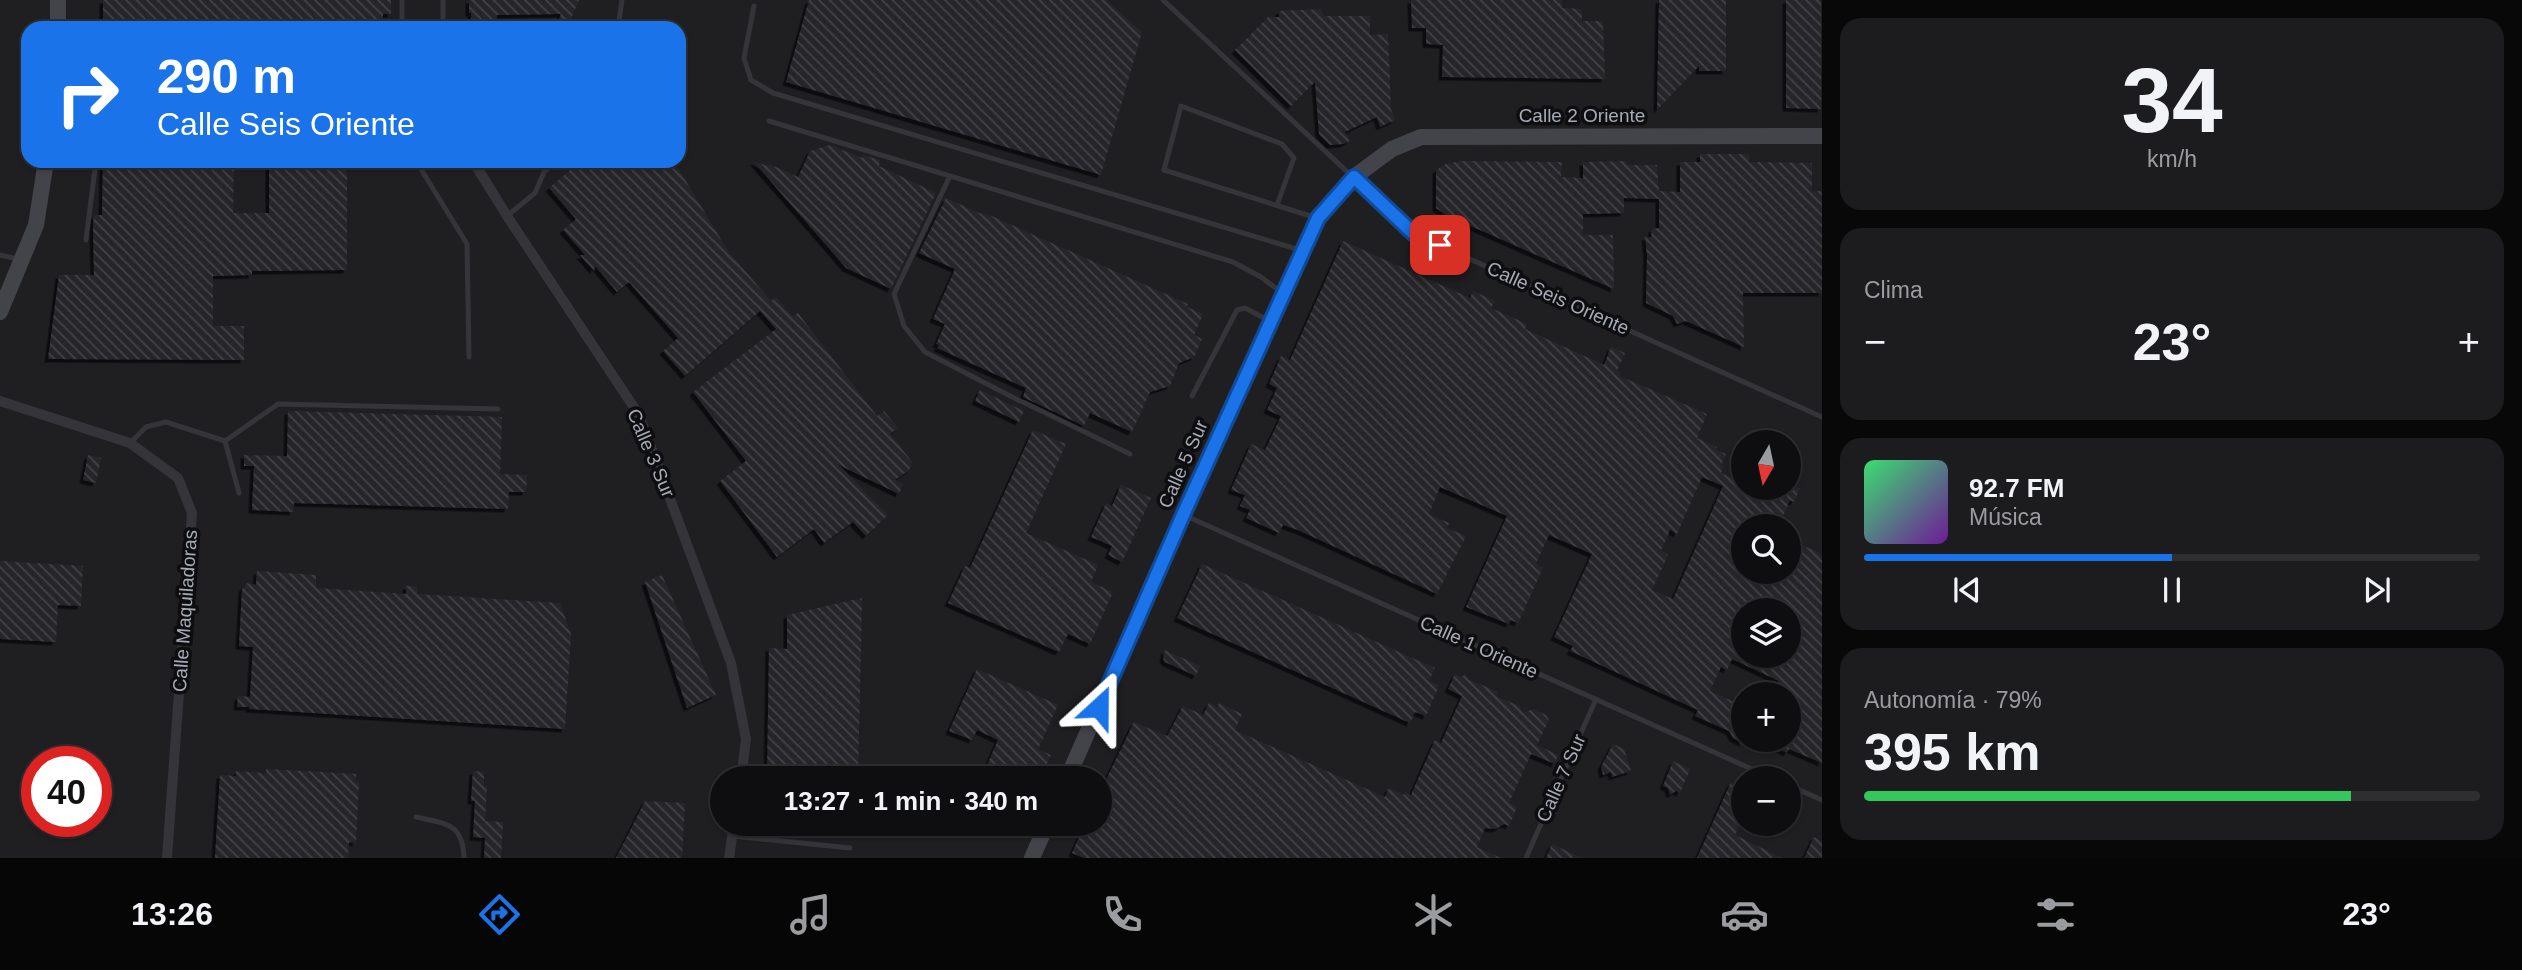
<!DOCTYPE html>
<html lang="es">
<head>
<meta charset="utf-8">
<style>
  body { margin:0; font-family:Arial,sans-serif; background:#1c1c1e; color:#f1f3f6; height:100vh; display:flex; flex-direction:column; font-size:26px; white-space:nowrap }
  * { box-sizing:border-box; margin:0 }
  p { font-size:23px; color:#9b9c9f }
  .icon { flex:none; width:38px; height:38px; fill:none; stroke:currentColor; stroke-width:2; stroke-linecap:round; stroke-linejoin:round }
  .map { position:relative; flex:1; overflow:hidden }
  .sheet { display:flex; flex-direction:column; gap:18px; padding:18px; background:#080809; width:700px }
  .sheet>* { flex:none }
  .banner { position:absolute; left:21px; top:21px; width:665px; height:147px; border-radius:21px; box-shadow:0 2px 5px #0004,0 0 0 2px #2e2e30; background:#1a73e8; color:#fff; overflow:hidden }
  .needle { width:46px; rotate:189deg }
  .fabs { position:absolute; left:1731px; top:430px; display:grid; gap:14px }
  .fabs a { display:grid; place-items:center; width:70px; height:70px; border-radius:50%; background:#0e0e10; box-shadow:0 2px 5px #0004,0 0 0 2px #2e2e30; font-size:35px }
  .speed { position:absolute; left:21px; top:746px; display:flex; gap:14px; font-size:35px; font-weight:700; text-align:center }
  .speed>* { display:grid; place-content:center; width:91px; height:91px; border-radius:50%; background:#0e0e10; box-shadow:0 2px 5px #0004,0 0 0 2px #2e2e30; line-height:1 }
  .speed .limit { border:10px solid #d22; background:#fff; color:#111 }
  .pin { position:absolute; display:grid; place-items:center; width:60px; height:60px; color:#fff; margin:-30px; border-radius:14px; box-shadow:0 4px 10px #0006 }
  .me { position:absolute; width:77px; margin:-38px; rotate:24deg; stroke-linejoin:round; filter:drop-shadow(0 0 5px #0008) }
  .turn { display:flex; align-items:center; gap:24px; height:147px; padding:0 21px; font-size:32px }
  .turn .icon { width:91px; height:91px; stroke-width:2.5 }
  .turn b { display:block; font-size:49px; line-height:60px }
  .big { font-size:52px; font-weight:800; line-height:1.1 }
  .sheet .tile { flex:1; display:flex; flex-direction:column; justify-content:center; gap:10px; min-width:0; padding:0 24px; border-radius:21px; background:#1c1c1e }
  .sheet .dial { align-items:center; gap:0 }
  .dial b { font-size:91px; line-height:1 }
  .song { display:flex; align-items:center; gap:21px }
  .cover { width:84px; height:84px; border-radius:10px; background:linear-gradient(135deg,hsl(140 70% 55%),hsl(280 70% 35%)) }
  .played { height:7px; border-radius:4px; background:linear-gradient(90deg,#1a73e8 50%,#2e2e30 50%) }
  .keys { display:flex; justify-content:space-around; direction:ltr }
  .heat { display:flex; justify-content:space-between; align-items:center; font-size:38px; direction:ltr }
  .charge { height:10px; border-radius:5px; background:linear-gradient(90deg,#34c759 79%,#2e2e30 0) }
  .trip { position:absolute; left:710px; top:766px; width:402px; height:70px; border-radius:35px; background:#0e0e10; box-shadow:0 2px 5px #0004,0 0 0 2px #2e2e30; font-weight:800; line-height:70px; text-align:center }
  .tabs { display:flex; height:112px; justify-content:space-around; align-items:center; background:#060606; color:#9b9c9f }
  .tabs .icon { width:49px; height:49px }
  .tabs .active { color:#1a73e8 }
  .tabs b { font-size:32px; color:#f1f3f6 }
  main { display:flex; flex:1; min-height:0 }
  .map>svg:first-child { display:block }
  .built { fill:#1f1f22; fill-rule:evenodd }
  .building { fill:url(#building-back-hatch); fill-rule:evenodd; filter:url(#shadow) }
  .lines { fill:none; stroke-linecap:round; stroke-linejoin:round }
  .lane { stroke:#353539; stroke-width:5 }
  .street { stroke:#353539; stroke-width:10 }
  .secondary { stroke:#434449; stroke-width:16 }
  .route-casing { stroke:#114b97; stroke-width:18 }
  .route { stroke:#1a73e8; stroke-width:12 }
  .labels { text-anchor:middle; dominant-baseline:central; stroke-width:7; stroke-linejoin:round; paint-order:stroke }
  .street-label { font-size:19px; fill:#a6aab4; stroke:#0e0e10 }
</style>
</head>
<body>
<main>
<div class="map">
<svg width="1822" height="858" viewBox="0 0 1822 858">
  <defs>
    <pattern id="building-back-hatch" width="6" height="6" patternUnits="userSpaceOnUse" patternTransform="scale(1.75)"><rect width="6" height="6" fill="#262629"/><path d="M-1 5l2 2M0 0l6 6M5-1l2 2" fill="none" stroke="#424346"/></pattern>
    <filter id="shadow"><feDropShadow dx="-3.5" dy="3.5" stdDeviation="0" flood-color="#0009"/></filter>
  </defs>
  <rect width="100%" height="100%" fill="#131315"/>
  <path class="built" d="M0 0H1822V858H0ZM28 28H679V161H28ZM1743 443H1788V488H1743ZM1743 527H1788V572H1743ZM1743 611H1788V656H1743ZM1743 695H1788V740H1743ZM37 761H96V821H37ZM723 779H1101V824H723ZM1743 779H1788V824H1743Z"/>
  <path class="building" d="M103 0H391V14H383V28H103Z
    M469 0H579L567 28H555L561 14 497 15 496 22H474L471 20V13H469Z
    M809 0H1106L1142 32 1101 175 786 82Z
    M1411 0H1562V8L1582 9V21H1603L1605 79 1442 77 1443 45 1426 44V28H1412Z
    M1659 0H1726V71H1699V66L1657 110Z
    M1786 0H1821V109L1786 108Z
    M1320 9 1324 16H1370V35L1388 34 1391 109 1395 120 1380 127 1377 117 1345 132 1350 141 1343 144 1330 145 1319 134 1315 82 1291 106 1235 50 1268 17H1279V11Z
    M830 145 862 158 863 155 880 160 879 166 936 193 891 289 846 268 753 161 768 166 769 164 798 177 810 151Z
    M1700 154H1749V162L1812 163V191H1822V293H1743L1744 347 1686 321 1677 324 1673 316 1646 303 1647 255 1645 237H1651L1652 229 1659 228V199L1624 198V213L1583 214V235H1613L1614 289 1448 216 1436 208V170L1446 164 1461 161 1562 162 1561 177 1583 178V162L1626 161V165H1657L1659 191 1680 192V162H1700Z
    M103 161H234L233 213H269V161H347V270L252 271V275L213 276V326H244V360L48 359 59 275H94L93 224 94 215H102Z
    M581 161H674L728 251 771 301 776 297 793 317 798 313 877 416 884 411 898 428 890 434 912 462 909 470 895 480 903 484 899 494 839 465 888 515 866 536 853 522 824 543 814 529 777 557 720 481 746 461 693 392 776 329 760 311 685 376 663 351 678 338 629 282 617 292 595 266 594 271 580 255H585L563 230 576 219 549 188Z
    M946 198 984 215 985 213 1188 304 1187 307 1203 314 1194 335 1202 339 1194 357 1179 363 1170 386 1150 392 1132 432 1090 413 1084 426 1023 397 1026 388 937 348 939 345 936 344 945 324 933 319 955 269 919 253Z
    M1343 241 1470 298 1473 291 1495 301 1491 308 1527 324 1525 329 1604 365 1611 347 1625 353 1617 371 1621 373 1620 376 1707 414 1697 438 1717 447 1716 450 1726 454 1721 465 1724 466 1721 473 1743 483V488H1800L1794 502 1790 500 1778 527H1743V572H1788V539L1822 554V763L1789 749 1787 753 1763 740H1788V695H1780L1783 687 1777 684 1779 681 1732 659 1727 670 1721 667 1710 691 1743 706V743L1733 738 1729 731 1695 716 1698 710 1570 651 1573 646 1554 637 1592 554 1549 535 1536 563 1543 568 1518 623 1511 620 1509 624 1466 607 1507 516 1440 487 1429 514 1449 523 1447 528 1466 536 1437 594 1298 530 1283 525 1279 533 1246 518 1250 510 1240 506 1245 495 1231 490 1251 444 1265 450 1281 416 1267 410 1277 388 1269 384 1281 356 1290 360ZM1702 477 1723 486 1673 599 1652 590 1668 555 1661 551 1670 530 1677 534ZM1743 611H1788V656H1743Z
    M980 390 1024 411 1019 422 975 401Z
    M288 411 502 417 500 474 527 475 526 492H509L508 509 294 503 293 512 252 510 254 466H244V455L287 456Z
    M1033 430 1066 444 1026 533 1098 565 1091 582 1113 592 1090 644 1068 634 1059 652 948 603 965 566 970 568Z
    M88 455 101 458 96 483 83 480Z
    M1121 485 1151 498 1122 562 1108 555 1112 546 1091 537 1106 503 1112 506Z
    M0 561 83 566 81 606 58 605 56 642 0 639Z
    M1202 564 1435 668 1429 681 1439 686 1426 716 1415 712 1410 723 1177 618Z
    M257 571 316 575V588L406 594V586H417V594L560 603 571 634 565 729 249 709V707H237L238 696 250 697 253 647 239 646 242 589 247 583 256 585Z
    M662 575 716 695 687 708 645 582Z
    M862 598 858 779H767L769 648 787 649V615Z
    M1165 650 1200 666 1196 676 1165 662 1163 658Z
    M977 669 1058 705 1038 749 1051 755 1040 779H981L998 740 977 730 972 740 949 731Z
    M1455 674 1462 677 1465 674 1468 679 1498 692 1496 696 1519 706 1523 713 1533 709 1546 715 1549 720 1537 745 1558 755 1555 764 1531 754 1509 803 1517 807 1509 826 1504 824 1496 829 1485 828 1477 847 1501 858H1084L1072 853 1085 824H1101V790L1134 722 1167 736 1183 706 1203 715 1209 703 1217 707 1219 703 1242 714 1235 730 1385 797 1389 788 1404 795 1406 792 1411 795 1435 740 1441 743 1462 696 1448 689Z
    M1613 744 1624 749 1631 771 1612 777 1611 772 1603 775 1601 767Z
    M1673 761 1690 769 1680 793 1676 791 1670 795 1668 788 1663 786Z
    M266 769 356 774V782H359L356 843 349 842 348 858H215L220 775 236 776V771L266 773Z
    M473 771 484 772V786H487L485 821 503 822 501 858H484L485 838 473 837 475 801H471Z
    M1731 782 1743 787V816L1735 835 1782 858H1697Z
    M645 801 685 803 682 858H616Z
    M1814 837 1822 841V858H1804Z
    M1552 844 1582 858H1546Z"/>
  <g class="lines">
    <path class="lane" d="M402 0V28
      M1163 0 1414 234 1822 417
      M754 6 744 58 751 80 773 93 1300 250
      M443 28V0
      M618 28 622 0
      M769 121 1233 262 1261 277 1281 292
      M416 161 467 244 469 357
      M950 176 894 294 904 326 925 352 1020 401
      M1277 205 1294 158 1282 144 1181 106 1164 170 1317 218
      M507 216 535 193 544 172 556 161
      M86 240 96 161
      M0 255 18 259
      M1192 396 1237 310 1245 308 1268 320
      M1023 402 1130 454
      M225 441 278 404 498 409
      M130 443 146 427 166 422 225 441 239 493
      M1186 516 1774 779
      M1788 785 1822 800
      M416 817C445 824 463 822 464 858
      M732 836 850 848
      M1526 858 1596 699"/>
    <path class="street" d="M473 161 507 216 639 415 731 663 746 739 741 779
      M0 401 130 443 178 478 192 513 167 858
      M729 858 734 824"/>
    <path class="secondary" d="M58 28V0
      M0 312 36 225 46 161
      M1067 779 1183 515 1318 218 1354 177 1392 149 1421 137 1822 136
      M1032 858 1047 824"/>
  </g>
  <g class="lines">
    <g class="route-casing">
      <path id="route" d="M1099 707 1183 515 1318 218 1354 177 1414 234 1440 245"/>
    </g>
    <use href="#route" class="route"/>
  </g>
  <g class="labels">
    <g class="street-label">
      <text x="1582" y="115">Calle 2 Oriente</text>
      <text transform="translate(1558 298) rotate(24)">Calle Seis Oriente</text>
      <text transform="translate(651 453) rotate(67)">Calle 3 Sur</text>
      <text transform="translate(1183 464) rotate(-66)">Calle 5 Sur</text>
      <text transform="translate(185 611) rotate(-86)">Calle Maquiladoras</text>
      <text transform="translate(1479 647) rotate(24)">Calle 1 Oriente</text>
      <text transform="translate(1561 778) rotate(-66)">Calle 7 Sur</text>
    </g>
  </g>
</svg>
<div class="fabs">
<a><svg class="needle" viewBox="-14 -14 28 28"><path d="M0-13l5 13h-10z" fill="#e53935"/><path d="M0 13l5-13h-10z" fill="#9b9c9f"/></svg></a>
<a><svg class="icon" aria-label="search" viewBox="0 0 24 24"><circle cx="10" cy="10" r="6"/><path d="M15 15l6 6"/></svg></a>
<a><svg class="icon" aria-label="layers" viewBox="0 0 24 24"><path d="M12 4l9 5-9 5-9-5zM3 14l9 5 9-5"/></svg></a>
<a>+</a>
<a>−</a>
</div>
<div class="speed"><div class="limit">40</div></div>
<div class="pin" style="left:1440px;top:245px;background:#d93025"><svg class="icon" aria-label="arrive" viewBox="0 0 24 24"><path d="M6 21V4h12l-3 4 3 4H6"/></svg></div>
<svg class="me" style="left:1099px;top:707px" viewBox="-20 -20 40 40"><path d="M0-17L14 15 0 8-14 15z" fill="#1a73e8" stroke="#fff" stroke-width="4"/></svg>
<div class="trip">13:27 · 1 min · 340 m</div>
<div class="banner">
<div class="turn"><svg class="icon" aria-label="right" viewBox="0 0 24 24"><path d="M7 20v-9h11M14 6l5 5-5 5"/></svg><div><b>290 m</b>Calle Seis Oriente</div></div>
</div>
</div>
<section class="sheet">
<div class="tile dial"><b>34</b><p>km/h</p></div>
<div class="tile"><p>Clima</p>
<div class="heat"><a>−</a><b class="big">23°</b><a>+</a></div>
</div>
<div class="tile">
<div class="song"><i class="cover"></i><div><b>92.7 FM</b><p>Música</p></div></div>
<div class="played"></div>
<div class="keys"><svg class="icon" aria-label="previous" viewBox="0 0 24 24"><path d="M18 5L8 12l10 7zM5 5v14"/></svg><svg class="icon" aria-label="pause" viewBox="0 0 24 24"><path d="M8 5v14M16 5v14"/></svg><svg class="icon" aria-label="next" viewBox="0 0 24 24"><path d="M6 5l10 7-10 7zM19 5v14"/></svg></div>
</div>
<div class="tile"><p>Autonomía · 79%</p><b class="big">395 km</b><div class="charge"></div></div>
</section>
</main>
<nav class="tabs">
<b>13:26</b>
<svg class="icon active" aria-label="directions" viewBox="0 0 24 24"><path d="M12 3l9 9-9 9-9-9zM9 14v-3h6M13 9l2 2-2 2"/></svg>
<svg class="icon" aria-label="music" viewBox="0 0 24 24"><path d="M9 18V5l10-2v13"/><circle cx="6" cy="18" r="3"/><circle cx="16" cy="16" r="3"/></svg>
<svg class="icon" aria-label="phone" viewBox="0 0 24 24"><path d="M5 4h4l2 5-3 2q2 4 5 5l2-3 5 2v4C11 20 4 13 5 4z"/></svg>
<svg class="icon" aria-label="climate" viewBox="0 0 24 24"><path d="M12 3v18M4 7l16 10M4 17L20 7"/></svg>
<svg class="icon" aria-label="car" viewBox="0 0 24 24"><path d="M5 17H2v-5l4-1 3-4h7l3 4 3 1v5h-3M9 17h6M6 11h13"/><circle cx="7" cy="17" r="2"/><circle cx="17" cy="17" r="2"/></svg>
<svg class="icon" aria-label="filters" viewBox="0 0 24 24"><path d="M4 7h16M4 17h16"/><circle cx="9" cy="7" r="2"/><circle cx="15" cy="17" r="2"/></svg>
<b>23°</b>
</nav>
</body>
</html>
